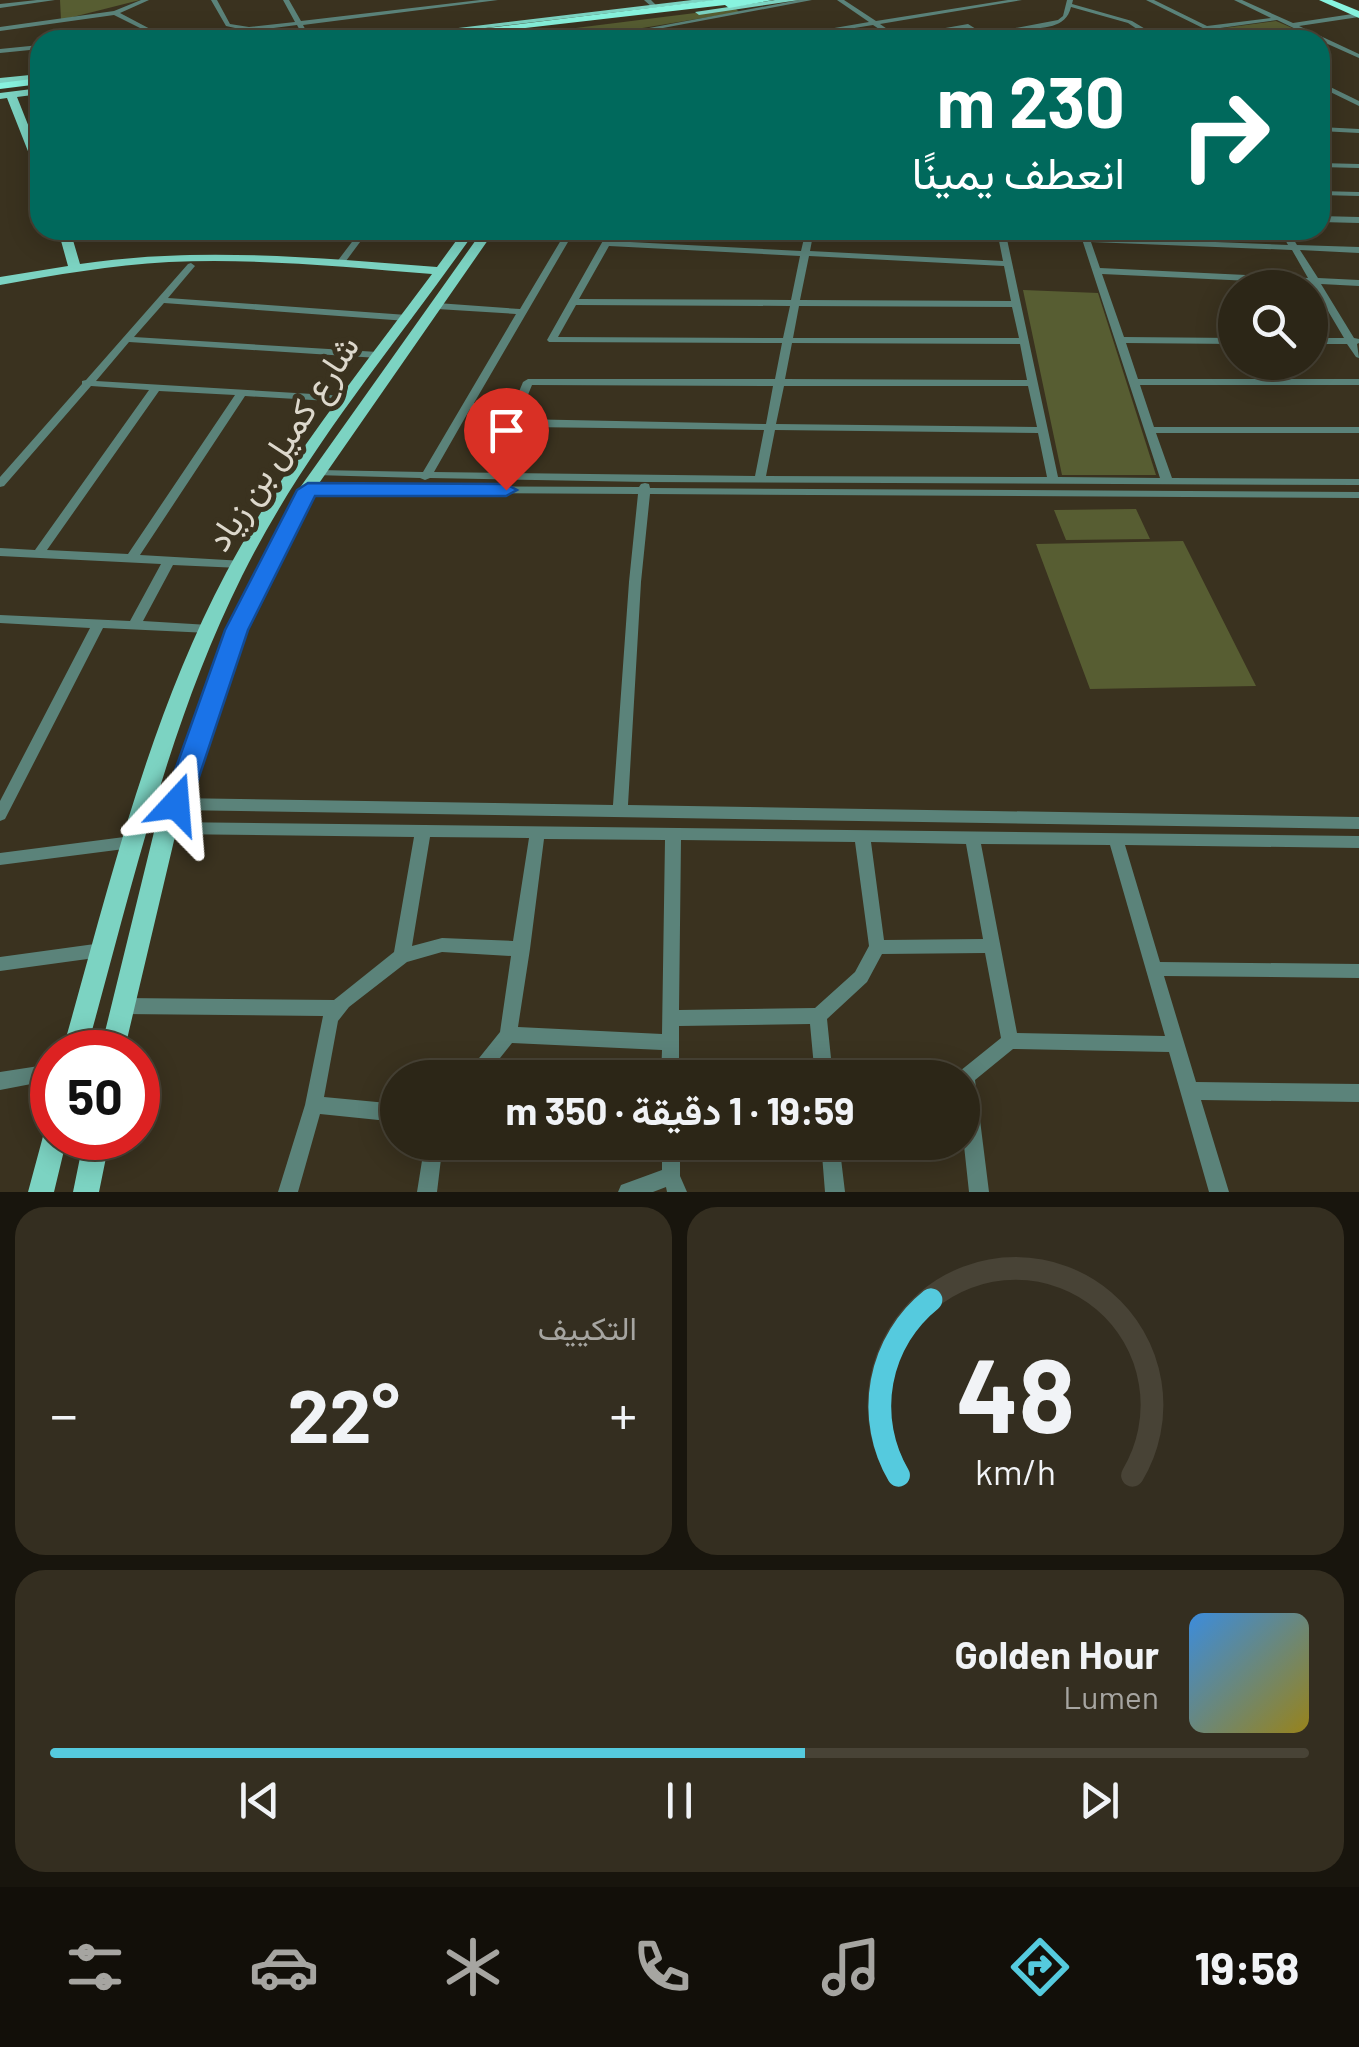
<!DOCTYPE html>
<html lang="ar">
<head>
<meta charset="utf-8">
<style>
  body { margin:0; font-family:Barlow,Vazirmatn,sans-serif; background:#342e20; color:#f1f3f6; direction:rtl; height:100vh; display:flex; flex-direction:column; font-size:38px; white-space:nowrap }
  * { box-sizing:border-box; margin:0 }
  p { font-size:32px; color:#a6a5a1 }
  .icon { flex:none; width:55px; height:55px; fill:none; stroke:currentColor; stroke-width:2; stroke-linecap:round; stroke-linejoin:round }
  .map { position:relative; height:1192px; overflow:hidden; direction:ltr }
  .sheet { display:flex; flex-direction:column; gap:15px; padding:15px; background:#18150d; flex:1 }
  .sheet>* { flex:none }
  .hud { position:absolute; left:30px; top:30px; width:1300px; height:210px; border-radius:30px; box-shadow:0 5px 25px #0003,0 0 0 2px #484336; direction:rtl; background:#00695c; color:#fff; overflow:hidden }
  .fabs { position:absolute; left:1218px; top:270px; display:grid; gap:20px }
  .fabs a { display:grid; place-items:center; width:110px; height:110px; border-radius:50%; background:#2c2617; box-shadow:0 5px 25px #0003,0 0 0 2px #484336; font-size:50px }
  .speed { position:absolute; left:30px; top:1030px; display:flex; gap:20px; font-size:50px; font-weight:700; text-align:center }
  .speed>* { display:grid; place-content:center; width:130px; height:130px; border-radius:50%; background:#2c2617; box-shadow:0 5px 25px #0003,0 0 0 2px #484336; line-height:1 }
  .speed .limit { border:15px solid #d22; background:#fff; color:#111 }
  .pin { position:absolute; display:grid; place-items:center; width:85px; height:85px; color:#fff; margin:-102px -42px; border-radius:50% 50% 50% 0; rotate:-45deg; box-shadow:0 0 10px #0007 }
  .pin .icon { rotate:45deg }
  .me { position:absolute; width:110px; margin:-55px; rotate:19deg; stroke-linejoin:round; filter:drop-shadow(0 0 8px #0008) }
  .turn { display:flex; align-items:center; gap:35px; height:210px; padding:0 40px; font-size:45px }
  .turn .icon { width:130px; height:130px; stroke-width:2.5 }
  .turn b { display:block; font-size:70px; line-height:85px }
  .big { font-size:75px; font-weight:700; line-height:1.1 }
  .sheet .tile { flex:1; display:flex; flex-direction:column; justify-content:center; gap:15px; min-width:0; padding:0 35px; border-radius:30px; background:#342e20 }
  .sheet .dial { align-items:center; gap:0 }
  .dial svg { height:260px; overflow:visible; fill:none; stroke:#484336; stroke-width:7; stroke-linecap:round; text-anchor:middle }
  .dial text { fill:#f1f3f6; stroke:none }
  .song { display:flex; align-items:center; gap:30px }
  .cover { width:120px; height:120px; border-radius:15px; background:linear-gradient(135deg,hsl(210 70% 55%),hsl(50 70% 35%)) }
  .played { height:10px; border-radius:5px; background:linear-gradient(90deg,#55cade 60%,#484336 60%) }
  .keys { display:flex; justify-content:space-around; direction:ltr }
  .heat { display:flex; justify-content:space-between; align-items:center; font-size:55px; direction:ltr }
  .sheet .tiles { flex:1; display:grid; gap:15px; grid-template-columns:1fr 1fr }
  .tile:last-child { grid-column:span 2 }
  .trip { position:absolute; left:380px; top:1060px; width:600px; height:100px; border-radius:50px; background:#2c2617; box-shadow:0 5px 25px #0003,0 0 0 2px #484336; font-weight:700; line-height:100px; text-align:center; direction:rtl }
  .menu { display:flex; height:160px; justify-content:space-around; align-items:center; background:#120f09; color:#a6a5a1 }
  .menu .icon { width:70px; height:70px }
  .menu .active { color:#55cade }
  .menu b { font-size:45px; color:#f1f3f6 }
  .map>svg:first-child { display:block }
  .green { fill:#575d32 }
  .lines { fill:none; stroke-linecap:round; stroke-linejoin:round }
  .minor { fill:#5b837a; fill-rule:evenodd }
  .major { fill:#7cd3c2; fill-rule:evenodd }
  .highway { fill:#88f3de; fill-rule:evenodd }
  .route { fill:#1a73e8; stroke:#114b97; stroke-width:2.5 }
  .labels { text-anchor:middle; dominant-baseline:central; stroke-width:10; stroke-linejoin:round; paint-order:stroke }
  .street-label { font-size:35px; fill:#ddd8cc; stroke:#3a321f }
</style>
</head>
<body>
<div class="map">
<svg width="1359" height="1192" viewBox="0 0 1359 1192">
  <rect width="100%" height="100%" fill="#3a321f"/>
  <path class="green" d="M60 0H140L61 20Z
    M735 8 739 12 570 40 496 38Z
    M1276 21 1304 33 1240 40 1217 29Z
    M1023 290 1098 293 1156 475H1062Z
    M1136 509 1150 539 1066 540 1054 510Z
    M1183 541 1256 686 1090 689 1036 544Z"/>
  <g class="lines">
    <path class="minor" d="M37 0H55L0 8V4Z
      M141 0H149L120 13 171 40H163L154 35 115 40H95L148 32 114 15 0 31V27L114 11Z
      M211 0H217L230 24 249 27 295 22 283 0H289L301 21 480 0H498L303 25 311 40H305L297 25 249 31 226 26Z
      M644 0H651L658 7 653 8Z
      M799 0H812L599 40H585Z
      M837 0H844L876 21 1008 0H1022L880 24 903 40H896L873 25 780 40H765L869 22Z
      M1067 0H1073L1072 4 1132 21 1152 33 1219 36 1146 0H1154L1207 26 1271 18 1234 0H1242L1293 23 1359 13V17L1299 26 1359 54V58L1312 37 1271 40 1306 34 1277 20 1213 29 1221 33 1219 36 1228 37 1226 40 1117 36 1077 40 1117 32 1143 33 1128 23 1071 7C1066 29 1043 27 1024 30L1040 40H1032L1017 32 983 38 934 30 968 24 984 34 1058 20 1063 16ZM967 28 974 33 952 30Z
      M40 45V49L0 53V49Z
      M1320 82 1359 101V106L1320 87Z
      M1320 127 1359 129V133L1320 131Z
      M36 137H40V141H36Z
      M1320 163 1359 164V168L1320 167Z
      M1320 191 1359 192V196L1320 195Z
      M1320 216 1359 217V223L1320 222Z
      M361 230H369L343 265H337L336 263Z
      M567 230H575L474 403 513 406 523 382 528 379H775L782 343 549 342 547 340 609 230H617L611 241 801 251 806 230H814L810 251 1003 261 998 236 924 233 920 230H1005L1058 477 1160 478 1079 230H1087L1089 237 1288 245 1280 230H1288L1297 245 1359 247V253L1300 250 1318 278 1359 280V286L1321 284 1354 338 1359 339V343L1357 344 1359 358 1356 357 1347 344H1310V338H1344L1312 284 1102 274 1124 337 1235 338V344L1126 343 1138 379H1359V385H1140L1154 427H1359V433H1156L1172 478 1359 479V485L646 482 430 478 425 480 420 478 315 475 313 473 319 470 423 472 516 314 437 309 432 306 437 303 520 309ZM1091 242 1292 250 1308 278 1100 268ZM609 246 800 256 791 300 579 299ZM809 256 1004 266 1011 301 800 300ZM576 305 790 306 783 338 558 337ZM799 306 1012 307 1019 338H793ZM792 343 1020 344 1027 380 785 379ZM532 385 773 386 766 424 518 419ZM784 386H1028L1037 427 776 424ZM470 409 511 412 507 421 508 423 526 427 764 430 755 476 434 472ZM775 430 1038 433 1047 477 766 476Z
      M191 263 195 266 168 298 407 315 412 318 407 321 164 303 134 337 378 352 383 355 378 358 129 342 96 381 346 396 351 399 346 402 245 396 140 555 244 561 246 564 244 567 240 568 173 565 143 621 209 625 215 629 209 633 103 628 5 819 0 821V801L90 628 0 623V615L130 621 161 564 0 556V548L35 550 149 390 91 386 4 486 0 487V477L82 384V381L86 380 188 264ZM159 391 235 395 128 554 47 550Z
      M645 483 649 484 650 488 1359 492V498L650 494 641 582 628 805 1359 817V829L176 810 171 808 169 804 171 800 176 798 613 805 629 582 638 494 307 492 301 489 307 486 639 487 641 484Z
      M166 822 1359 836V848L1125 845 1160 962 1359 964V978L1164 976 1196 1082 1359 1084V1102L1201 1100 1229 1192H1209L1169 1052 1013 1049 975 1080 989 1192H969L962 1127V1078L957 1077 960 1071 1001 1038 985 953 882 954 867 982 827 1019 833 1078H815L810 1024 679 1026V1078H661L662 1050 512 1043 484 1078H463L500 1032 511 956 442 952 407 962 349 1007 338 1021 324 1097 398 1104V1122L320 1114 298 1192H278L305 1105 323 1016 122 1014 116 1011 113 1006 116 1001 122 998 334 1000 394 952 414 837 166 834 161 832 158 828 161 824ZM430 837 529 838 513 941 442 938 412 946ZM544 839 665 840 662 1034 518 1027 530 949ZM681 840 855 842 869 946 855 972 815 1008 679 1010ZM871 842 966 844 983 939 884 940ZM981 844 1110 845 1165 1036 1017 1033Z
      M132 836 137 838 140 842 137 846 132 848 0 865V853Z
      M102 943 108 945 110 950 108 955 102 957 0 971V957Z
      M52 1064V1080L0 1090V1072Z
      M425 1142H443L437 1192H417Z
      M662 1142H680V1176L687 1192H667L666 1187 653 1192H618L621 1185 662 1170Z
      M821 1142H839L845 1192H825Z"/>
    <path class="major" d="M692 0H718L386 40H359Z
      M775 0H799L699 15 695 12Z
      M40 74V80L0 84V78Z
      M40 88V94L17 97 40 155V172L35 169 7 98 0 99V93Z
      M58 230H70L80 264C199 246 318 258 437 267L464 230H476C396 344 304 451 242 576 167 727 131 892 86 1052H62C108 891 147 722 226 573 283 466 360 371 432 274 345 267 257 258 169 262 111 265 56 275 0 285V277L68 266Z
      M483 230H495L315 489 246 630 177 828 124 1052H100L155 828 228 630 299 489Z
      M52 1126V1138H67L54 1192H28L45 1129Z
      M84 1138H110L99 1192H73Z"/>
    <path class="highway" d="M714 0H773L729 8 725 5 421 40H390Z
      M1319 0H1332L1359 11V18Z
      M40 78V84L0 89V83Z"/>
  </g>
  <path class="route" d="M308 483 506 484 517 490 506 496H315L248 630 190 804 186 812 176 815 167 812 163 804 225 630 297 490Z"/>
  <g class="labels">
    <g class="street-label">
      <text transform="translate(281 442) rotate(-57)">شارع كميل بن زياد</text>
    </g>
  </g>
</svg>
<div class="fabs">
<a><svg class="icon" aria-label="search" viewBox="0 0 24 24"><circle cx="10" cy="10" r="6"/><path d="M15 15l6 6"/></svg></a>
</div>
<div class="speed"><div class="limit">50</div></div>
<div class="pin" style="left:506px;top:490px;background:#d93025"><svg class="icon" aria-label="arrive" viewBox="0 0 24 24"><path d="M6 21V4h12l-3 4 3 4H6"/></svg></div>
<svg class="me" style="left:176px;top:804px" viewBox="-20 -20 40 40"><path d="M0-17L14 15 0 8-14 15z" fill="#1a73e8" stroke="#fff" stroke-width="4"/></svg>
<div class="trip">19:59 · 1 دقيقة · 350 m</div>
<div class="hud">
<div class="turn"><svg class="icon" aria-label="right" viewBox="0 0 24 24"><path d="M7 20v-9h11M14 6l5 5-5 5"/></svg><div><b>230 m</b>انعطف يمينًا</div></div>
</div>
</div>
<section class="sheet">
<div class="tiles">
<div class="tile dial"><svg viewBox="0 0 100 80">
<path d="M14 69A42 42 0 1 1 86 69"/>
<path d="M14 69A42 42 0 0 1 24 15" stroke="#55cade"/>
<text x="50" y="56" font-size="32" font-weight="700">48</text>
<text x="50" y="72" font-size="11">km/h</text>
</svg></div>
<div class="tile"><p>التكييف</p>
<div class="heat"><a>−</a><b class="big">22°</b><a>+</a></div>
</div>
<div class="tile">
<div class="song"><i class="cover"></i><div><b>Golden Hour</b><p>Lumen</p></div></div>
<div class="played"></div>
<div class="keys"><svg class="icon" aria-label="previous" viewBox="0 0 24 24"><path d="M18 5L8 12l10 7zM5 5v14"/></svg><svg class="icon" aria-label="pause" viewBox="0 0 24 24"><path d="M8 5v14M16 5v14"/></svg><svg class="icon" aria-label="next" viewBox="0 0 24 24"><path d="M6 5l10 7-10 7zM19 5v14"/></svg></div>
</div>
</div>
</section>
<nav class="menu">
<b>19:58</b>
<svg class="icon active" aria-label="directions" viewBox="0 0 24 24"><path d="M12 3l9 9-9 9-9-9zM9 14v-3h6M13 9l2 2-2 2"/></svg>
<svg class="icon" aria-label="music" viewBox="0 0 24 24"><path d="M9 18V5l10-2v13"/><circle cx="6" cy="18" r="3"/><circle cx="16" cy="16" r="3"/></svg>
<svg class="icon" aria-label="phone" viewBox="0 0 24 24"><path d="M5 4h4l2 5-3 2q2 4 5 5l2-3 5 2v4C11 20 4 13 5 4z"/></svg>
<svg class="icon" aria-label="climate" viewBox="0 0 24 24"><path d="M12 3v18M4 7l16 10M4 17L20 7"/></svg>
<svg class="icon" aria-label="car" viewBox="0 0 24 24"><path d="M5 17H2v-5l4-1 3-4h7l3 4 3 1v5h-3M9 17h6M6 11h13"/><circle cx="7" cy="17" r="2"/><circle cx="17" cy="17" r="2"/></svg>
<svg class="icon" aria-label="filters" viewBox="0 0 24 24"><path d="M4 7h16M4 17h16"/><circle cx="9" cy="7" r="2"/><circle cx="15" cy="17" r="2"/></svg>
</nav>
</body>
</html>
